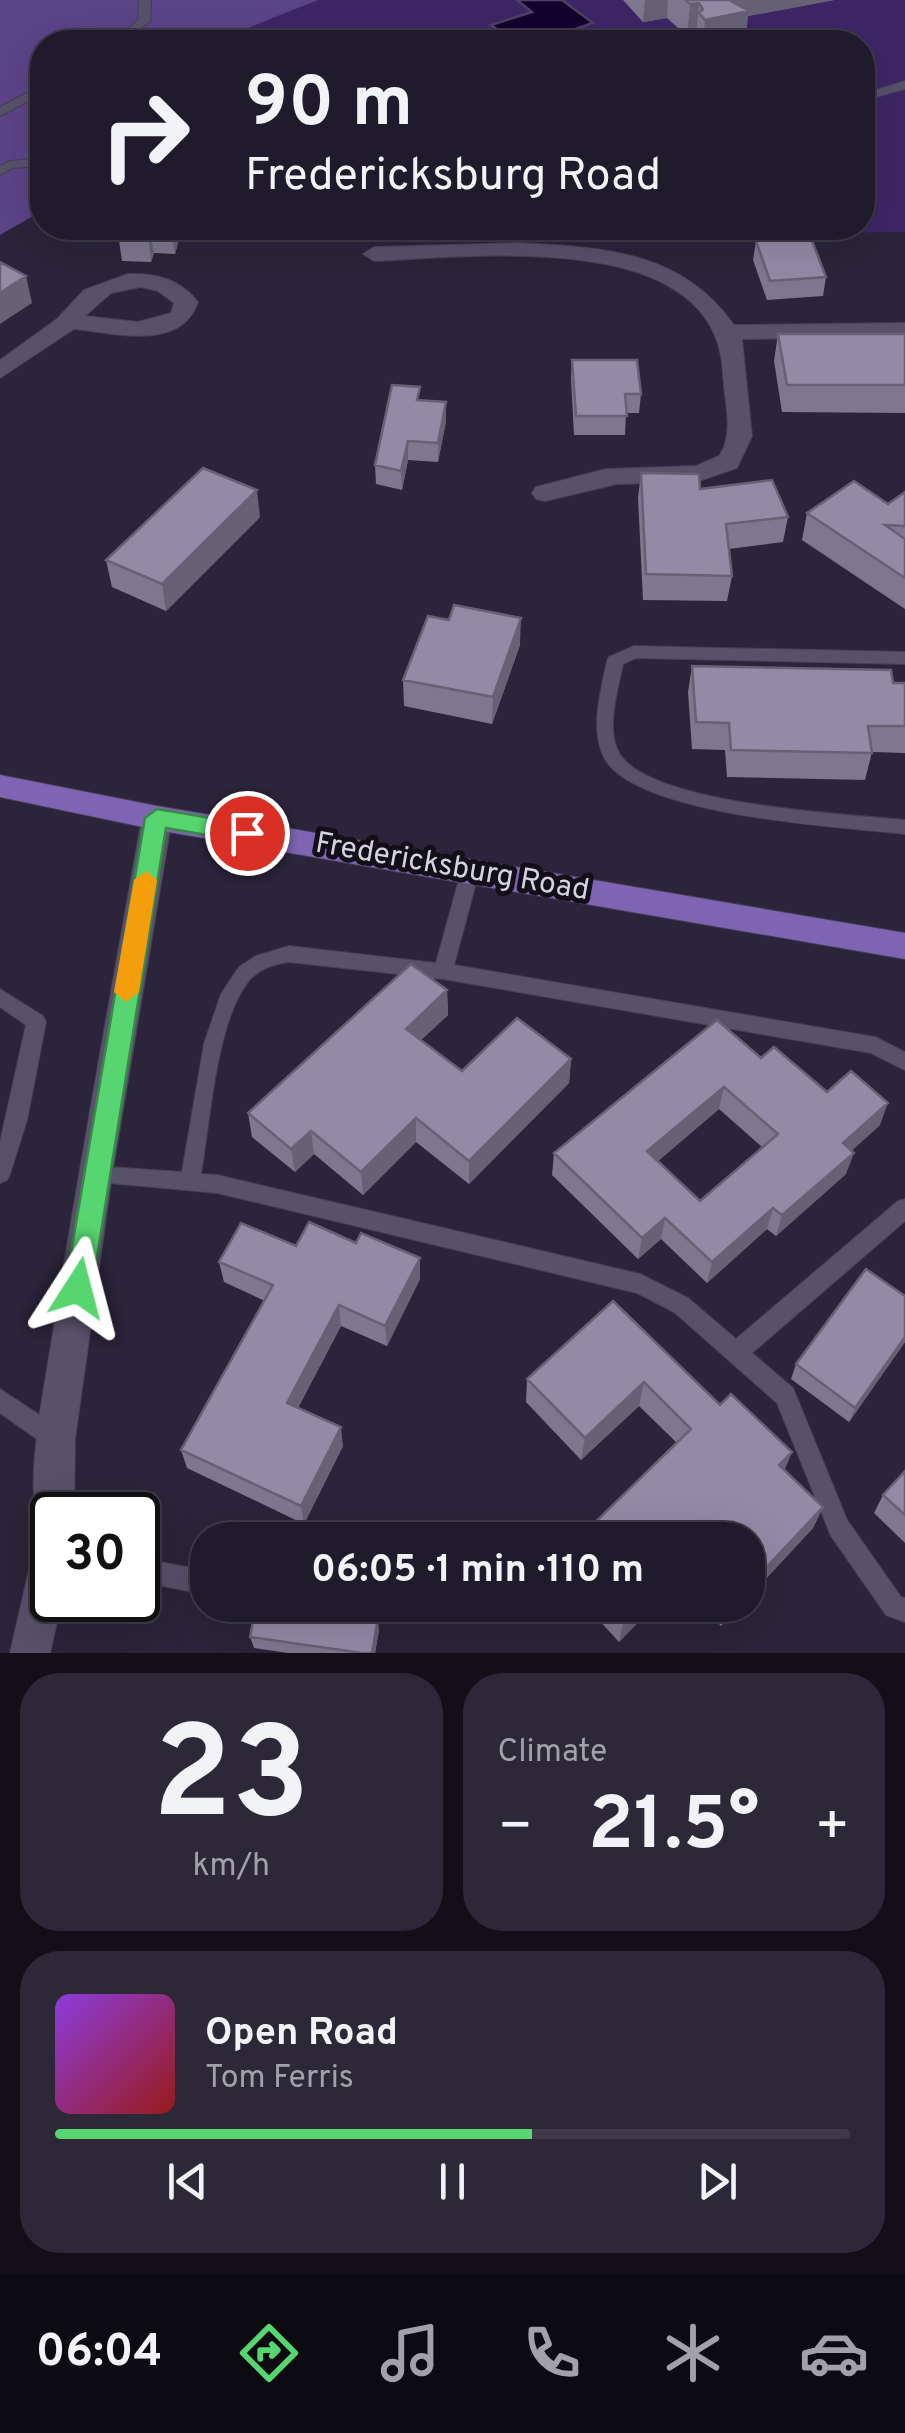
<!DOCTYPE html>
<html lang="en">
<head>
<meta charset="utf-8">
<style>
  body { margin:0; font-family:Overpass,sans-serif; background:#2d2838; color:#f1f3f6; height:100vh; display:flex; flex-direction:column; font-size:38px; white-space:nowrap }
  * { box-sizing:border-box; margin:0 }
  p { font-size:32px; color:#a2a1a9 }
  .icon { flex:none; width:55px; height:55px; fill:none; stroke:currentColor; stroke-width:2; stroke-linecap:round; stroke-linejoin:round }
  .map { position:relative; height:1653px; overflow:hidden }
  .drawer { display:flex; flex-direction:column; gap:20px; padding:20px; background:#120f18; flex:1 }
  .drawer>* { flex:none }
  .guide { position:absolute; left:30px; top:30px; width:845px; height:210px; border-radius:40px; box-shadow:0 10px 40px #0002,0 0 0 2px #3d3948; background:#201b2c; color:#f1f3f6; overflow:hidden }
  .speed { position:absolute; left:30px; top:1492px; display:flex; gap:20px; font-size:50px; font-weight:700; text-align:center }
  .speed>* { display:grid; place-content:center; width:130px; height:130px; border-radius:50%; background:#201b2c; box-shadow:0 10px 40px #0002,0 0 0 2px #3d3948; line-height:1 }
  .speed .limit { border:5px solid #111; border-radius:15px; background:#fff; color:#111 }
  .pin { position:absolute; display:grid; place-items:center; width:85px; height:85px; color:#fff; margin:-42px; border:5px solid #fff; border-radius:50%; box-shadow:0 2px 10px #0007 }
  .me { position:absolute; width:110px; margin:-55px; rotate:9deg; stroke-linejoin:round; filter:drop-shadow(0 0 8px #0008) }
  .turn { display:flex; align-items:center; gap:35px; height:210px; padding:0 50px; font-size:45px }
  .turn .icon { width:130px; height:130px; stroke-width:2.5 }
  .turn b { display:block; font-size:70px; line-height:85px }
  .big { font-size:75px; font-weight:700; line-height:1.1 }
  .drawer .widget { flex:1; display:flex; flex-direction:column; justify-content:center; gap:15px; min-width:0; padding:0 35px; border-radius:40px; background:#2d2838 }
  .drawer .dial { align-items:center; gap:0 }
  .dial b { font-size:130px; line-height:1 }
  .song { display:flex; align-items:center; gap:30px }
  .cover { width:120px; height:120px; border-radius:15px; background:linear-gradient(135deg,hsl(270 70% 55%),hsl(0 70% 35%)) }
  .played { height:10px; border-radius:5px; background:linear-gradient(90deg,#57d570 60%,#3d3948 60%) }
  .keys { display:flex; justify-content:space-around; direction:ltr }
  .heat { display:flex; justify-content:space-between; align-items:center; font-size:55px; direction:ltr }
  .drawer .tiles { flex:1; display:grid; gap:20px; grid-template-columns:1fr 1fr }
  .widget:last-child { grid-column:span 2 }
  .trip { position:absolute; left:190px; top:1522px; width:575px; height:100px; border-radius:40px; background:#201b2c; box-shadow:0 10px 40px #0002,0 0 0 2px #3d3948; font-weight:700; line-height:100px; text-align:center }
  .tab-bar { display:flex; height:160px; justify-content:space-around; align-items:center; background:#0d0b12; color:#a2a1a9 }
  .tab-bar .icon { width:70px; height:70px }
  .tab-bar .active { color:#57d570 }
  .tab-bar b { font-size:45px; color:#f1f3f6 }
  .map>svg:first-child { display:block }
  .green { fill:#3e2666 }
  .forest { fill:#5b4488 }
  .water { fill:#14002e; stroke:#4e3f64; stroke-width:2.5 }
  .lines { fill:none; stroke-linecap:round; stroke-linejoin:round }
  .service-casing { stroke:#464053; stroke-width:2 }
  .minor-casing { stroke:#464053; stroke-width:2 }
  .primary-casing { stroke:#464053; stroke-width:2 }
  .service { fill:#58516a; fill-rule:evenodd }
  .minor { fill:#58516a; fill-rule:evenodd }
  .primary { fill:#7e64b2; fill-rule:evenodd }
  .wall { fill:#7e788f; fill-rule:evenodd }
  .shaded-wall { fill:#666174 }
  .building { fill:#928ba6; stroke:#666174; stroke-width:2.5; fill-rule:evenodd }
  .route { fill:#57d570; stroke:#398a49; stroke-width:2.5 }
  .slow { fill:#f59e0b }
  .labels { text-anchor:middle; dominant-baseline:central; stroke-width:10; stroke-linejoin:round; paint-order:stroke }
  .street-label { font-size:30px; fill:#d6d3e1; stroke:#120f19 }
</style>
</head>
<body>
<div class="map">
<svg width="905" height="1653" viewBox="0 0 905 1653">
  <rect width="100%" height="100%" fill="#2b243a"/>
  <path class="green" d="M239 0H905V232L502 236 470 228H862V42H170Z"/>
  <path class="forest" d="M0 0H318L213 42H42V211L0 235Z"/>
  <path class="water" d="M517 0H562L593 23C550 36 529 55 491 25L532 12Z"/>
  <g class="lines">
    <g class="service-casing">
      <path id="service" d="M139 0H151L150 21 124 42H113L138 20Z
        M733 26 772 40 774 42H759L729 31 727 29Z
        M691 38 695 39 696 42H685Z
        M905 81V89L862 101V94Z
        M38 87H42V94L0 116V107Z
        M42 158V166L13 168 0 175V166L10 161Z
        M634 646 905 652V664L636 658 623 664C618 690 604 732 621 756 657 805 844 814 905 820V834C841 827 638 816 605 759 589 730 601 691 607 661L609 657Z
        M470 865 476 867 479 872 454 965 875 1037 905 1052V1070L871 1053 443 979 289 962C273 964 258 969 248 982 216 1023 210 1122 201 1174L217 1175 640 1274 688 1298 736 1339 898 1201 905 1199V1221L752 1353 793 1388 847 1520 901 1597 905 1598V1622L886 1615 831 1536 777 1403 674 1312 637 1293 217 1193 88 1181 85 1175 88 1169 95 1166 182 1172 204 1044 221 994 239 967 256 956 289 946 436 963 461 872 464 867Z
        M0 989 43 1016 46 1022 27 1120 10 1174 7 1180 0 1183V1142L26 1025 0 1007Z
        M0 1389 64 1431 67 1439 64 1447 56 1450 48 1447 0 1413Z
        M138 1558 208 1571V1595L138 1581Z
        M316 1605H363L365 1610 361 1618 353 1622 320 1613Z"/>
    </g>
    <g class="minor-casing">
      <path id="minor" d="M516 243C602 247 681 250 734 325L905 323V337L742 339 752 436 737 468 696 482 617 484 545 501 536 499 532 493 536 487 606 469 696 466 719 456C735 435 724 399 723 374 718 226 474 257 374 261L363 254 374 247Z
        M128 274C156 273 180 279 198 302 181 352 114 333 74 329L0 378V360L57 319 84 290ZM141 287 158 291 174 303 171 313 138 322 85 316 111 293Z
        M157 806 168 810 172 818 112 1175 75 1439 74 1515H52V1534L40 1529C22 1484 47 1377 54 1326 81 1156 112 987 142 818L146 810Z
        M52 1537V1600H62L50 1653H10L32 1557 38 1543Z"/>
    </g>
    <g class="primary-casing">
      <path id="primary" d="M0 775 157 806 905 933V959L157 830 0 797Z"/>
    </g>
    <use href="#service" class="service"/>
    <use href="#minor" class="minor"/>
    <use href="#primary" class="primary"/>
  </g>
  <path class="wall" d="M623 0H834L748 16 745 42H696V35L687 36 667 18 643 22Z
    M120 228H224L221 240 179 239 175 254 154 253 151 262 122 261 118 234Z
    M756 241 826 277 823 296 767 300 753 260Z
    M778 334H905V413L782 412 774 361Z
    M572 360 641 394 639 413H626L625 435H574L571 379Z
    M421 400 446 421 438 462 408 460 402 490 376 484 375 465Z
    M641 473 700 489 788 517 783 542 729 549 732 576 727 601 643 600 638 498Z
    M905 492V609L802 540 807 513 888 504Z
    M260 517 166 611 112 587 106 560Z
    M449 620 520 645 492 724 404 706 403 680Z
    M692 666 905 683V753L872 752 865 780 727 777 725 750 692 749 688 692Z
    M447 990 448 1015 421 1040 462 1071 571 1059 569 1083 469 1184 416 1142 363 1195 314 1154 295 1172 252 1137 248 1113Z
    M761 1058 827 1092 880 1125 851 1151 846 1174 776 1236 767 1229 707 1283 661 1239 638 1259 552 1175 554 1153ZM719 1109 762 1147 700 1201 658 1161Z
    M356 1243 420 1258V1279L387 1346 341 1326 298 1408 343 1446 304 1524 187 1468 181 1450 265 1301 224 1282 219 1262 296 1246Z
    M613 1301 720 1405 792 1452 784 1470 823 1507 813 1528 748 1598V1540L677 1443 639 1406 581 1460 526 1402 527 1379Z
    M905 1342 849 1422 791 1379 796 1364Z
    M905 1471V1543L874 1513 883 1495Z
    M585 1605H655L619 1642Z
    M700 1605H741L721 1626Z
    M379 1630 375 1653H288L254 1648 250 1637Z"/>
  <path class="shaded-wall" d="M645 0H668L667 18 643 22Z
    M728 0H834L748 16 745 42H703L705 20Z
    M699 3 696 35 687 36 690 4Z
    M149 228 154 253 151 262 148 235Z
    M171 228H177L179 239 175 254Z
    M26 276 32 303 0 324V293Z
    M446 402V421L438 462V443Z
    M408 441V460L402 490 401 471Z
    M257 490 260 517 166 611 162 584Z
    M521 618 520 645 492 724 493 697Z
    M447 990 448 1015 406 1054V1029Z
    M571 1059 569 1083 469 1184V1161Z
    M724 1087 719 1109 644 1173 647 1151Z
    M888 1103 880 1125 836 1165 843 1143Z
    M416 1118V1142L363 1195 361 1172Z
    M311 1131 314 1154 295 1172 291 1149Z
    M854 1153 846 1174 776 1236 782 1215Z
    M773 1208 767 1229 707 1283 712 1262Z
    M665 1218 661 1239 638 1259 642 1238Z
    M420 1258V1279L387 1346 385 1326Z
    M339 1305 341 1326 290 1422 287 1403Z
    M905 1337V1342L849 1422 855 1408Z
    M644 1382 639 1406 581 1460 585 1438Z
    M341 1427 343 1446 304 1524 301 1506Z
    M792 1452 783 1474 779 1465Z
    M823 1507 813 1528 748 1598V1587Z
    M641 1605H655L619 1642 623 1623Z
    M730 1605H741L721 1626 728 1607Z
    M378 1618 379 1630 375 1653H372Z"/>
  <path class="building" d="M685 0H729L749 11 705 20 699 13 703 9 699 3 690 4Z
    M120 228H149L148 235 118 234Z
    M811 238 826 277 770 281 756 241Z
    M0 262 26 276 0 293Z
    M778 334H905V385H787Z
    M572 360H637L641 394H625L627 416H576Z
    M392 385 420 387 417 400 446 402 438 443 408 441 401 471 375 465Z
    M203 468 257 490 162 584 106 560Z
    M641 473 699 474 700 489 772 480 788 517 726 524 732 576 646 574Z
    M854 481 888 504 905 492V526L885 525 905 539V578L807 513Z
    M454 605 521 618 493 697 403 680 428 616 449 620Z
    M692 666 891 670 893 683H905V726H868L872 753 731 750 729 723 696 722Z
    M411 964 447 990 406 1029 462 1071 517 1018 571 1059 469 1161 416 1118 361 1172 311 1131 291 1149 248 1113Z
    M717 1020 761 1058 774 1047 827 1092 851 1071 888 1103 843 1143 854 1153 782 1215 773 1208 712 1262 665 1218 642 1238 554 1153ZM724 1087 778 1134 700 1201 647 1151Z
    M309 1222 356 1243 361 1233 420 1258 385 1326 339 1305 287 1403 341 1427 301 1506 181 1450 273 1285 219 1262 241 1223 296 1246Z
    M866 1269 905 1296V1337L855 1408 796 1364Z
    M613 1301 720 1405 731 1394 792 1452 779 1465 823 1507 748 1587V1540H577L691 1429 644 1382 585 1438 527 1379Z
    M905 1471V1515L883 1495Z
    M256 1605H289L378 1618 372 1653H362L250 1637Z
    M606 1605H641L623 1623Z"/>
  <path class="route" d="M157 809 247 824 258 833 247 842 166 828 92 1288 88 1297 78 1301 69 1297 65 1288 145 818Z"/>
  <path class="slow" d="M146 871 157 880 139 992 126 1002 114 992 134 880Z"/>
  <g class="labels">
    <g class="street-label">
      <text transform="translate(452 868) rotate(10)">Fredericksburg Road</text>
    </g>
  </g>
</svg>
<div class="speed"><div class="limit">30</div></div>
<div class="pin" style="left:247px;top:833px;background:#d93025"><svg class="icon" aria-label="arrive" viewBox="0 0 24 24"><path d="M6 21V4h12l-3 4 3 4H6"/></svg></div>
<svg class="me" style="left:78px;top:1288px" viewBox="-20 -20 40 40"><path d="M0-17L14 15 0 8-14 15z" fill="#57d570" stroke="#fff" stroke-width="4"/></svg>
<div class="trip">06:05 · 1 min · 110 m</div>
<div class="guide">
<div class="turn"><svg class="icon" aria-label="right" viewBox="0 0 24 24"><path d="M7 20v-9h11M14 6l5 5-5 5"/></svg><div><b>90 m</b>Fredericksburg Road</div></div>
</div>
</div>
<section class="drawer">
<div class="tiles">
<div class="widget dial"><b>23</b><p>km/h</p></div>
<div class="widget"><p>Climate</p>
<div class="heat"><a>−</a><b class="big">21.5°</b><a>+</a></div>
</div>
<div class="widget">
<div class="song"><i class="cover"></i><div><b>Open Road</b><p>Tom Ferris</p></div></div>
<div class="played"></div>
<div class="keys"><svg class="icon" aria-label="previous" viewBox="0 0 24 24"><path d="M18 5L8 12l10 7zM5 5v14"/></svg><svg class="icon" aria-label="pause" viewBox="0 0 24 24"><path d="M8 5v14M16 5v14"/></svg><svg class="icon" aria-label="next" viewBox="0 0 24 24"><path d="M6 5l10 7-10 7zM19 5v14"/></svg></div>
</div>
</div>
</section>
<nav class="tab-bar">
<b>06:04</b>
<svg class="icon active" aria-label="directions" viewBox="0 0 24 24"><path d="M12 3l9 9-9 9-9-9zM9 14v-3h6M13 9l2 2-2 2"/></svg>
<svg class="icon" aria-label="music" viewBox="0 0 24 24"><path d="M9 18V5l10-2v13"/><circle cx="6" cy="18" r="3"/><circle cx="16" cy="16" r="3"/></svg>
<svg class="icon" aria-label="phone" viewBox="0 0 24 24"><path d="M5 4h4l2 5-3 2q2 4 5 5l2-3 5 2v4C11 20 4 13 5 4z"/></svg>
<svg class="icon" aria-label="climate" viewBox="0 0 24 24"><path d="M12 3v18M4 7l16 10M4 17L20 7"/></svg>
<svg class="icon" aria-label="car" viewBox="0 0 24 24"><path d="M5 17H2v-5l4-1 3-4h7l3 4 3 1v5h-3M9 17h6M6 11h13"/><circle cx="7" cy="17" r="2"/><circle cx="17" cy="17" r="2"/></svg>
</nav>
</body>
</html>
